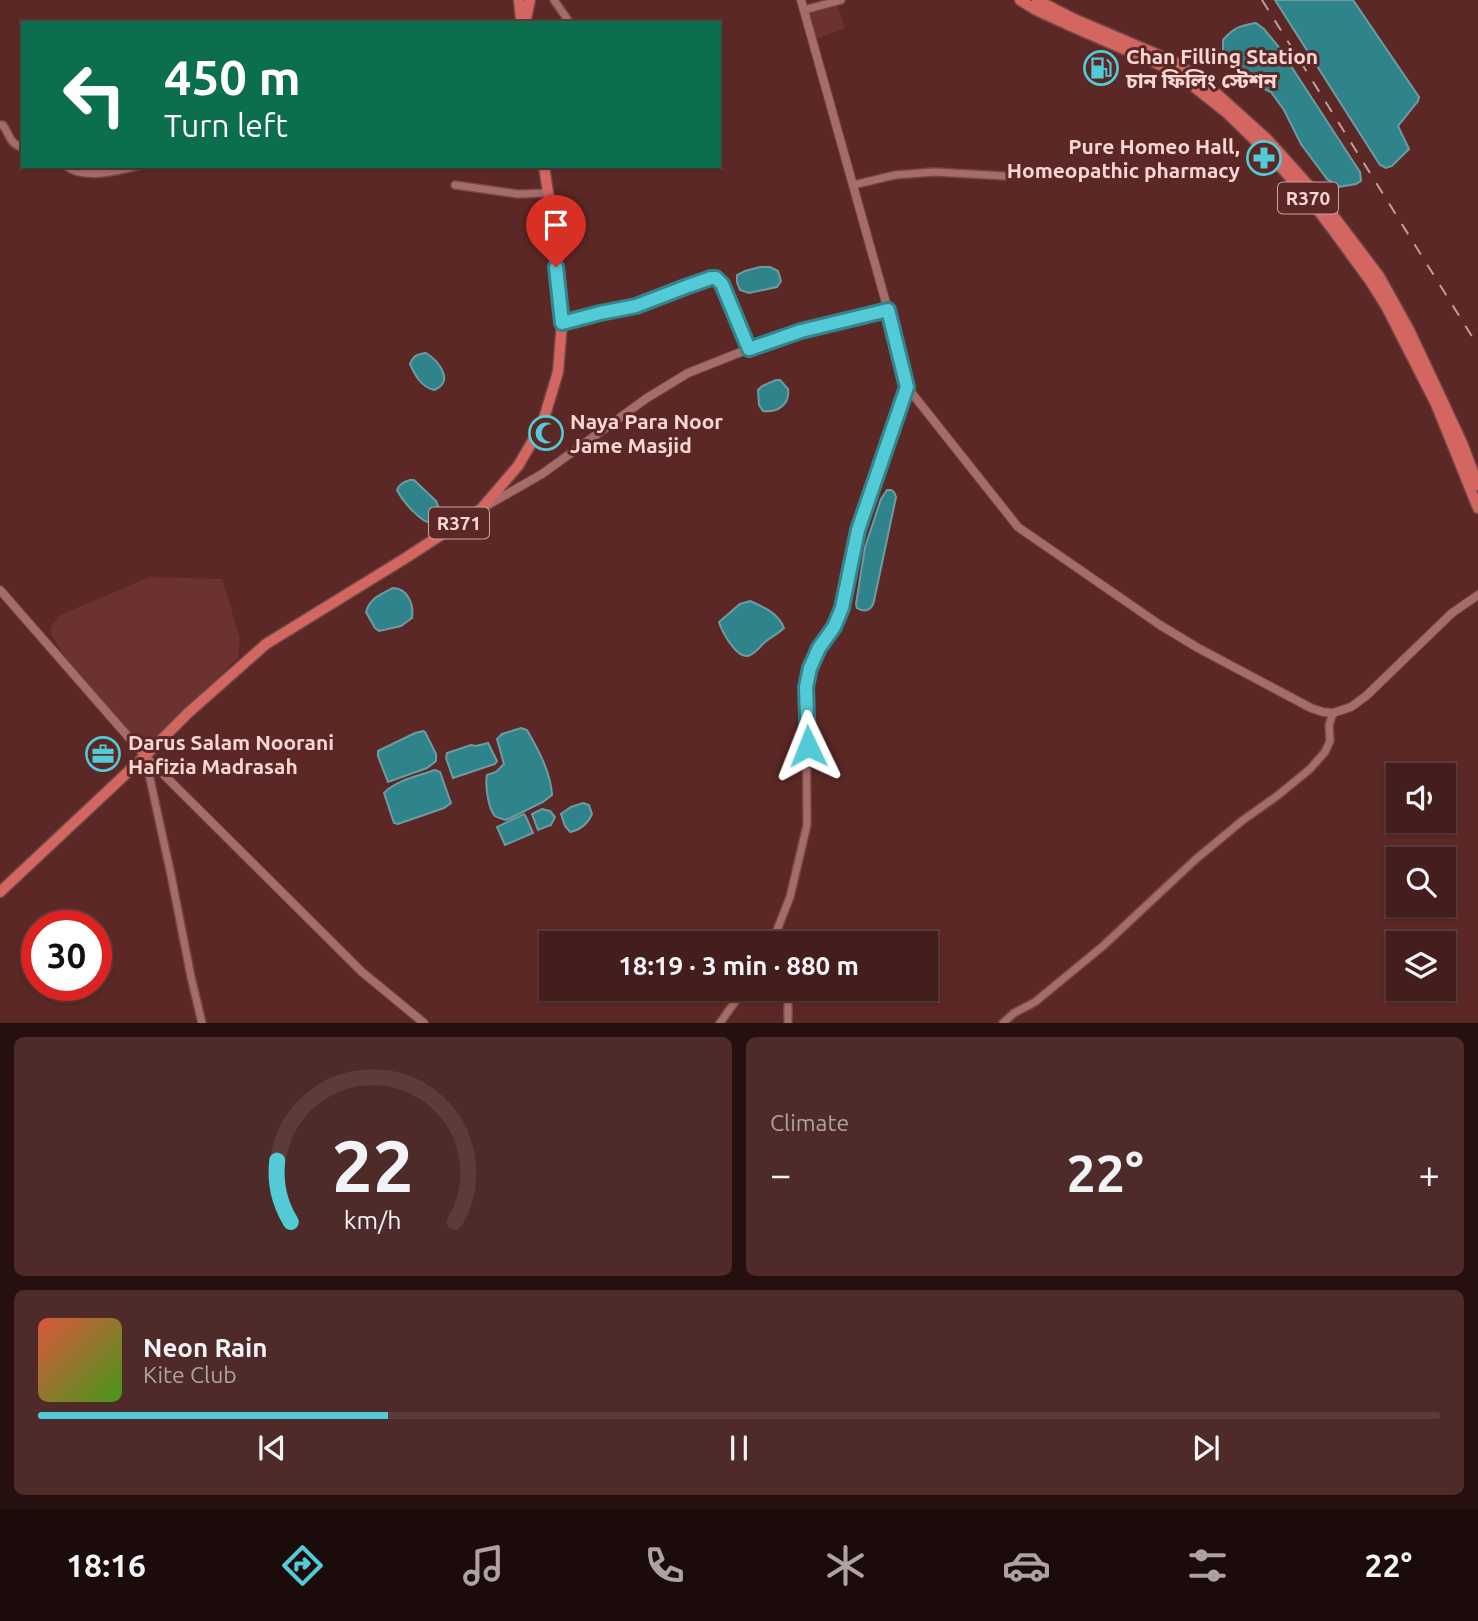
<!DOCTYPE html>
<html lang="en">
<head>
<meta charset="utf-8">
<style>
  body { margin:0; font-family:Ubuntu,"Noto Sans Bengali",sans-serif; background:#4e2b29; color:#f1f3f6; height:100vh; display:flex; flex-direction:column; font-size:26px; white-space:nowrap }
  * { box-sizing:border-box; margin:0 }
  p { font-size:23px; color:#afa2a3 }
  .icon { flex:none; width:38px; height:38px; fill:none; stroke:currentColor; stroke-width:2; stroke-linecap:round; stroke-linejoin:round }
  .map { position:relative; height:1023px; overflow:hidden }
  .sheet { display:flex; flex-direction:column; gap:14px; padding:14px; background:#25100f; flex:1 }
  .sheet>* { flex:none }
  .top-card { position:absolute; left:21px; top:21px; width:700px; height:147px; border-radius:0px; box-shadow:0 2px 5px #0004,0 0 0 2px #5c3c3b; background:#0b6e4f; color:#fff; overflow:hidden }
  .fabs { position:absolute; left:1386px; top:763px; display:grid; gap:14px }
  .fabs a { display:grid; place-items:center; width:70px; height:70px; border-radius:0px; background:#441e1c; box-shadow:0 2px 5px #0004,0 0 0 2px #5c3c3b; font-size:35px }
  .speed { position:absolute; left:21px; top:910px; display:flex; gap:14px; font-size:35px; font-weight:700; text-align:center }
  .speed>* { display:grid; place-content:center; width:91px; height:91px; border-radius:50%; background:#441e1c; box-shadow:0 2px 5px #0004,0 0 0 2px #5c3c3b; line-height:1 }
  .speed .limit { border:10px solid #d22; background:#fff; color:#111 }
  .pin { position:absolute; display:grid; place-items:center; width:60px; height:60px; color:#fff; margin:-72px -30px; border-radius:50% 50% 50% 0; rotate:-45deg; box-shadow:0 0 7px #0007 }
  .pin .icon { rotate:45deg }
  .me { position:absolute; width:77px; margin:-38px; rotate:358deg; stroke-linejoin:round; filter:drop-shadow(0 0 5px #0008) }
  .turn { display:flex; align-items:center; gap:24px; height:147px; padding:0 28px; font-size:32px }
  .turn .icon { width:91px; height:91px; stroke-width:2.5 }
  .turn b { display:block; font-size:49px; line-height:60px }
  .big { font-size:52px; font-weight:600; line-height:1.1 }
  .sheet .card { flex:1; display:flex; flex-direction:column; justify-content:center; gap:10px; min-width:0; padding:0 24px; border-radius:10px; background:#4e2b29 }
  .sheet .dial { align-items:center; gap:0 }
  .dial svg { height:182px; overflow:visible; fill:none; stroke:#5c3c3b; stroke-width:7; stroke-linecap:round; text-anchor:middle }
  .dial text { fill:#f1f3f6; stroke:none }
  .song { display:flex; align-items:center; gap:21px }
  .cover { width:84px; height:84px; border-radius:10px; background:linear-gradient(135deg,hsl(10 70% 55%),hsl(100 70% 35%)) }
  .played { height:7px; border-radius:4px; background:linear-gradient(90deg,#52cbd7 25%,#5c3c3b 25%) }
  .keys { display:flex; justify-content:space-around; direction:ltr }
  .heat { display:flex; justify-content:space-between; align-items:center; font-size:38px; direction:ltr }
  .sheet .tiles { flex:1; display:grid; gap:14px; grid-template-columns:1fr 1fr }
  .card:last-child { grid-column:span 2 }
  .trip { position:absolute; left:539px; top:931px; width:399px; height:70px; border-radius:0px; background:#441e1c; box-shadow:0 2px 5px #0004,0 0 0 2px #5c3c3b; font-weight:600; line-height:70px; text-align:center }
  .tabs { display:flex; height:112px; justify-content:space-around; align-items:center; background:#1b0c0b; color:#afa2a3 }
  .tabs .icon { width:49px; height:49px }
  .tabs .selected { color:#52cbd7 }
  .tabs b { font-size:32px; color:#f1f3f6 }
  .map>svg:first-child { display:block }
  .built { fill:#6b322f }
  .water { fill:#2f838b; stroke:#6c9ca1; stroke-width:2 }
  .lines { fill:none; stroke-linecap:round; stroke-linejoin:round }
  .minor-casing { stroke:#724645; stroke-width:10 }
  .tertiary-casing { stroke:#724645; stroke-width:10 }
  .primary-casing { stroke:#724645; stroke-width:13 }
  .minor { stroke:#a66c67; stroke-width:7 }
  .tertiary { stroke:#a66c67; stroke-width:8 }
  .primary { stroke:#d46662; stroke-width:10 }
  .rail { stroke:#c39c99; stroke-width:2; stroke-dasharray:12 12; stroke-linecap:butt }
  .route-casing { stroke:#35848c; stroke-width:18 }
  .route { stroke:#52cbd7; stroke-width:12 }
  .labels { text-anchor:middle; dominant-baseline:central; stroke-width:6; stroke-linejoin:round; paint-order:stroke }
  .shield { fill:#5b2825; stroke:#caa2a0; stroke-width:2 }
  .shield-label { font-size:19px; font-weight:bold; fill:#f9d7d4 }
  .poi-label { font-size:21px; font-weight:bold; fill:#f9d7d4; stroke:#5b2825; text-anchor:start }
</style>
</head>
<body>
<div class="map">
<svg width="1478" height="1023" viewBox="0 0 1478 1023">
  <rect width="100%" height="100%" fill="#5b2825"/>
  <path class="built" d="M836 2 845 28 816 39 805 11Z
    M150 577 222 579 240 638 238 658 194 701 142 748 71 667 50 632 52 624 62 614Z"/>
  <path class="water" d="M1275 0H1353L1419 97 1418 101 1398 126 1409 149 1392 166 1386 168 1380 165Z
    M1256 23 1264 29 1278 46 1360 172 1361 181 1356 184 1339 187 1327 179 1301 144 1284 110 1271 92 1250 83 1231 65 1223 52V40C1234 27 1240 26 1256 23Z
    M760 267H770L778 271 781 281 777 287 749 293 740 290 737 282V275L745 271Z
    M426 353C439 361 455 382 434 390 421 387 415 375 410 364 413 356 417 354 426 353Z
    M776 380H780L788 389C790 404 778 413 763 411L759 405 758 390 762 386Z
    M410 480H414L436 501 441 513 438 521C436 521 435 523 433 523 421 524 402 500 397 490 399 484 404 482 410 480Z
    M887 490H891L894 492 896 497 874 601C872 610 865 613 857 608L856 604 865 547 881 499Z
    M393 588C408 588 414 605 412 618L401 626 379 631 375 628 366 612C370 598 381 594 393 588Z
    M750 601C764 607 778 613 784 628 778 634 771 637 765 642 760 646 755 655 747 656 736 657 722 632 719 622L740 604Z
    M521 728 527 730C538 749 551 773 552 795L543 802 506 820C503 819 498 818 495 816 488 809 485 784 487 775L496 772 504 764 497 739 502 734Z
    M423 731 425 732 436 754V761L427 768 388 782 378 756V751L415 733Z
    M488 743 497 761 495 764 453 778 446 758 447 753 471 745 476 746Z
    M435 770 440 772 451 803 444 808 398 824 394 823 384 793C396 780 419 776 435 770Z
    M583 803 589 805 592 814C588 823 580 830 570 832L565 826 561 814 571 807Z
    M542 809 550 811 555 817 551 825 538 830 532 814Z
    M524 814 526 817 533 833 505 845 497 827Z"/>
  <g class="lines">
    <g class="minor-casing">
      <path id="minor" d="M554 0 570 23
        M804 10 841 0
        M0 125H3C11 137 8 142 23 148
        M66 166C83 180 118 171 138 166
        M455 185 518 194 548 193
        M853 185 895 175 934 172 1005 176
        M562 323 600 313 636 306 711 278H716L722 284 749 349
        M145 756 171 875 191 977 202 1023
        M770 943 777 930
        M780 943 777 930 790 897 807 825 806 687 814 659 819 648 834 627 842 608 858 530 907 387
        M720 1023 744 989
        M788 1023V989
        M1003 1023 1014 1013 1035 1002 1103 946 1196 859 1243 820 1277 796 1310 769 1325 752 1330 741 1329 725 1333 713"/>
    </g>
    <g class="tertiary-casing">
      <path id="tertiary" d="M801 0 888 310 907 387 1018 527 1160 625 1198 648 1311 708 1323 712 1333 713 1351 707 1366 696 1452 613 1478 595
        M486 506 542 474 647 398 688 373 784 335 888 310
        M0 590 145 756 362 972 424 1023"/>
    </g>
    <g class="primary-casing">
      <path id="primary" d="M519 0 521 20
        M1020 0 1036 10 1071 26 1174 71 1227 113 1273 158 1314 205 1333 230 1371 282 1386 306 1436 404 1478 508
        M1037 0 1072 18 1175 62 1206 84 1268 140 1320 198 1379 276 1409 330 1442 400 1462 443 1478 485
        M525 23 530 0
        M0 892 145 756 188 713 266 644 404 559 481 509 518 466 542 425 558 372 562 323 551 212 544 166"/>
    </g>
    <use href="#minor" class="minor"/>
    <use href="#tertiary" class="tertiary"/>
    <use href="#primary" class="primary"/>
    <path class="rail" d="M1262 0 1478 346"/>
  </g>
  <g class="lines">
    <g class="route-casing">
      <path id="route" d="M556 267 562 323 600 313 636 306 688 286 711 278H716L722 284 749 349 801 331 888 310 907 387 858 530 842 608 834 627 819 648 810 668 806 687 808 746"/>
    </g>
    <use href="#route" class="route"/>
  </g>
  <defs>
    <g id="fuel-ring" transform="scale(1.75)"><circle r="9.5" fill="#5b2825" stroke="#52cbd7" stroke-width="1.5"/><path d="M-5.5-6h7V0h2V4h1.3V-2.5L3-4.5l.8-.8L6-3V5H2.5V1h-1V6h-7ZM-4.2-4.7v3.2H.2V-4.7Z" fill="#52cbd7"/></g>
    <g id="pharmacy-ring" transform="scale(1.75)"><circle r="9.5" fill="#5b2825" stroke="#52cbd7" stroke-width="1.5"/><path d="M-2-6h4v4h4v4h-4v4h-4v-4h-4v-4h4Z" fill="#52cbd7"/></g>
    <g id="mosque-ring" transform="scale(1.75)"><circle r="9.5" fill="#5b2825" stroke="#52cbd7" stroke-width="1.5"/><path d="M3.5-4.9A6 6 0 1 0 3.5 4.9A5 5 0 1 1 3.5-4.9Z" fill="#52cbd7"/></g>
    <g id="office-ring" transform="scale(1.75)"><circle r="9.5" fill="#5b2825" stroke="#52cbd7" stroke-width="1.5"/><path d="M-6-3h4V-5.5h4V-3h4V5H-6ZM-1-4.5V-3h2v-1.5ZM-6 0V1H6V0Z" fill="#52cbd7"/></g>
  </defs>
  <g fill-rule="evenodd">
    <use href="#fuel-ring" x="1101" y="68"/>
    <use href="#pharmacy-ring" x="1264" y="158"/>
    <use href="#mosque-ring" x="546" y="433"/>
    <use href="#office-ring" x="103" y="754"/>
  </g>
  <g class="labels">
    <g class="shield">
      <rect x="1278" y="182.5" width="60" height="31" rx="5"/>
      <rect x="429" y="507.5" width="60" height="31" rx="5"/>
    </g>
    <g class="shield-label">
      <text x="1308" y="198">R370</text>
      <text x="459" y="523">R371</text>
    </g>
    <g class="poi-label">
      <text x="1126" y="56">Chan Filling Station<tspan x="1126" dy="24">চান ফিলিং স্টেশন</tspan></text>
      <text x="1240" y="146" text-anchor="end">Pure Homeo Hall,<tspan x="1240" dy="24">Homeopathic pharmacy</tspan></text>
      <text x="570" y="421">Naya Para Noor<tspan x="570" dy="24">Jame Masjid</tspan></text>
      <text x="128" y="742">Darus Salam Noorani<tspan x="128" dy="24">Hafizia Madrasah</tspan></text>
    </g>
  </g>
</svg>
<div class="fabs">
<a><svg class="icon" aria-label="sound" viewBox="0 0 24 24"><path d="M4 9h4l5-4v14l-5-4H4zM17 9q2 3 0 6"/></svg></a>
<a><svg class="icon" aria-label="search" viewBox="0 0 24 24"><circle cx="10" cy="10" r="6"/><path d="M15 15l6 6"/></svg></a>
<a><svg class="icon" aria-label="layers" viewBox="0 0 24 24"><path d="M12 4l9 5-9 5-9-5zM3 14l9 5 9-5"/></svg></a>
</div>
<div class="speed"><div class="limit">30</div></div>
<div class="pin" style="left:556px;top:267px;background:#d93025"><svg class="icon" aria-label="arrive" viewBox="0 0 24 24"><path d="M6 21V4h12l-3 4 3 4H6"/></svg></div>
<svg class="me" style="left:808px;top:746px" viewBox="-20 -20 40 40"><path d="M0-17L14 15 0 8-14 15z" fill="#52cbd7" stroke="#fff" stroke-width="4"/></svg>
<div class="trip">18:19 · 3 min · 880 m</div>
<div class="top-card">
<div class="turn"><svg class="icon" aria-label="left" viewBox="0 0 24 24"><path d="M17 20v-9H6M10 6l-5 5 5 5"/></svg><div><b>450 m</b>Turn left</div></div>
</div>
</div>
<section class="sheet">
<div class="tiles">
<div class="card dial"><svg viewBox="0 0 100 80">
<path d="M14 69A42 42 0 1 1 86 69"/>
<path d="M14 69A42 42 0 0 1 8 42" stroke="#52cbd7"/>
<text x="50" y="56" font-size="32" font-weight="700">22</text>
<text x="50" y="72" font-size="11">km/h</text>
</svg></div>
<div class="card"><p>Climate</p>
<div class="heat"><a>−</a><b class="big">22°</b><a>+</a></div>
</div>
<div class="card">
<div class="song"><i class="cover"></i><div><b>Neon Rain</b><p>Kite Club</p></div></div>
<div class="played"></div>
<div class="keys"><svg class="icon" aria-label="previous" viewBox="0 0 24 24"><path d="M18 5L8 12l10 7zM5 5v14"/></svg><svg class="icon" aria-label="pause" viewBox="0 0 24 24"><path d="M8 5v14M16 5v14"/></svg><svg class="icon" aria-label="next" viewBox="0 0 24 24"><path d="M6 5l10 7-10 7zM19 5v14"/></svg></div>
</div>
</div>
</section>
<nav class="tabs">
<b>18:16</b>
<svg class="icon selected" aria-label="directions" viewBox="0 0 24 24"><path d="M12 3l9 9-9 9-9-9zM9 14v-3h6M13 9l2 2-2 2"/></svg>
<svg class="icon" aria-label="music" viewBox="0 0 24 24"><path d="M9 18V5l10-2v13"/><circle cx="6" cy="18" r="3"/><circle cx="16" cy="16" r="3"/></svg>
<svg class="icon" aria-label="phone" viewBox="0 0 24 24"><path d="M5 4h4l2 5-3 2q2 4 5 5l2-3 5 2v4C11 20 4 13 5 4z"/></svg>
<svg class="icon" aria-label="climate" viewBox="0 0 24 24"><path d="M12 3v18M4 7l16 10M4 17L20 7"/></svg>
<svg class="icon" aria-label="car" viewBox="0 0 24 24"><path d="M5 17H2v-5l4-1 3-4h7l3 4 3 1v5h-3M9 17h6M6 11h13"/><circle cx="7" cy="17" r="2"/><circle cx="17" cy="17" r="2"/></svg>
<svg class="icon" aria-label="filters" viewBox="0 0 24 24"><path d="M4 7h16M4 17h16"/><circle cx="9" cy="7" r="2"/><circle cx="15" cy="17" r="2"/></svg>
<b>22°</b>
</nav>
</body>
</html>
